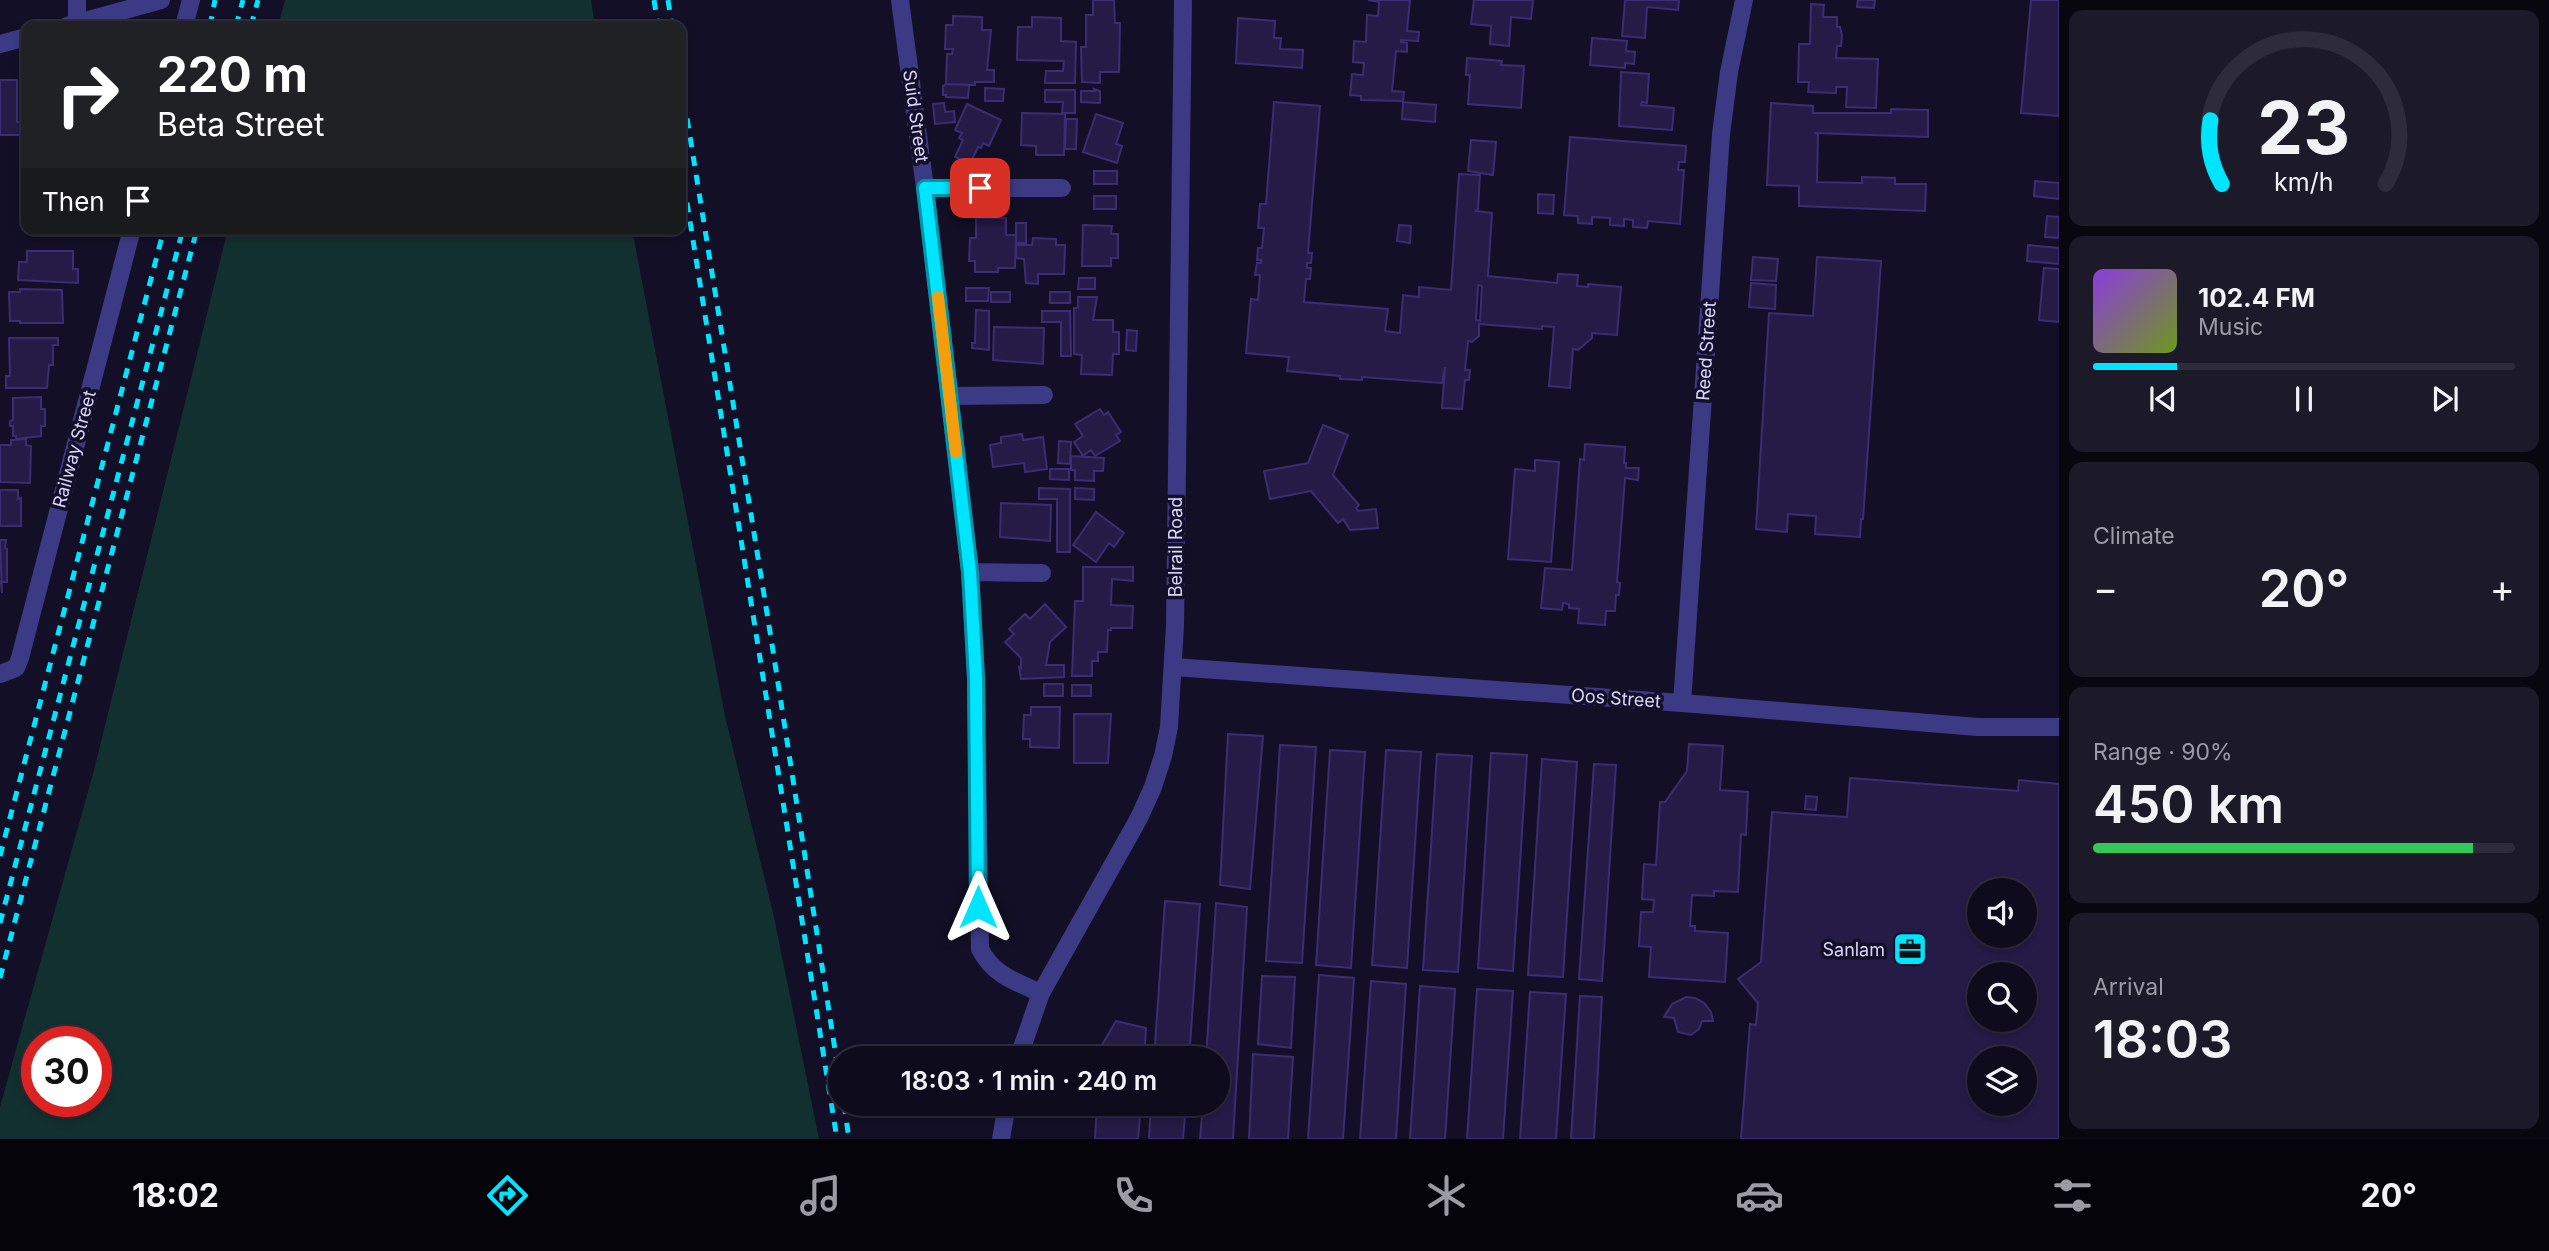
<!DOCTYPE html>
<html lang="en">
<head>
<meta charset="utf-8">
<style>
  body { margin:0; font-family:Inter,sans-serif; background:#1c1929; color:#f1f3f6; height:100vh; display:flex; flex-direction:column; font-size:26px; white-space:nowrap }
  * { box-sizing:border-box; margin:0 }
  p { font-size:23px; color:#9b9ba3 }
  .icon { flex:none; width:38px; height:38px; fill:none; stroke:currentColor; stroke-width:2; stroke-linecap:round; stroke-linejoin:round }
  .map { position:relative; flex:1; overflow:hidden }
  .drawer { display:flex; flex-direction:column; gap:10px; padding:10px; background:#08060f; width:490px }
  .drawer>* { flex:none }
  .banner { position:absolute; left:21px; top:21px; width:665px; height:214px; border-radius:14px; box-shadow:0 4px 10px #0003,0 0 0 2px #2e2b3b; background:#202124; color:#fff; overflow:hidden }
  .tools { position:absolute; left:1967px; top:878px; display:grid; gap:14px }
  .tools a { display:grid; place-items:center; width:70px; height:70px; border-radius:50%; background:#0e0b1c; box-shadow:0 4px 10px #0003,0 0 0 2px #2e2b3b; font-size:35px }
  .speed { position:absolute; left:21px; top:1026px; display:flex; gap:14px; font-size:35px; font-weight:700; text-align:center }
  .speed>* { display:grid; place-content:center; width:91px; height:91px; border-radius:50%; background:#0e0b1c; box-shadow:0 4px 10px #0003,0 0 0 2px #2e2b3b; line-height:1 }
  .speed .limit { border:10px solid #d22; background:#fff; color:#111 }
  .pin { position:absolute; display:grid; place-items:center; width:60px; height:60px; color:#fff; margin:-30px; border-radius:14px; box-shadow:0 4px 10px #0006 }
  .me { position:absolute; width:77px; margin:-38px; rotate:0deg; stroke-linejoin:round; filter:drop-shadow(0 0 5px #0008) }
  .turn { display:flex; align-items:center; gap:24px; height:147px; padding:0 21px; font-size:32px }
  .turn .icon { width:91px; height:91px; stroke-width:2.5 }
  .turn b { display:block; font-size:49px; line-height:60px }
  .then { display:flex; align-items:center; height:66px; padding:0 21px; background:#0003; gap:14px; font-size:26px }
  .big { font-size:52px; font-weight:600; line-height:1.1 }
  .drawer .widget { flex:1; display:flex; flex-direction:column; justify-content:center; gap:10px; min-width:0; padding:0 24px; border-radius:14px; background:#1c1929 }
  .drawer .dial { align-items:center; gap:0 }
  .dial svg { height:182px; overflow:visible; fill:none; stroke:#2e2b3b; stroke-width:7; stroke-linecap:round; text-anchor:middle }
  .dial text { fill:#f1f3f6; stroke:none }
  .song { display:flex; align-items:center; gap:21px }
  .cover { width:84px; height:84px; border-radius:10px; background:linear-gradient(135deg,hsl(270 70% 55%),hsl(80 70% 35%)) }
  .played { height:7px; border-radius:4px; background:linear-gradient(90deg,#00e5ff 20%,#2e2b3b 20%) }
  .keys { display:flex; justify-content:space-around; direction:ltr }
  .heat { display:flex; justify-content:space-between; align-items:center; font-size:38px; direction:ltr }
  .charge { height:10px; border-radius:5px; background:linear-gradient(90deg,#34c759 90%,#2e2b3b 0) }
  .trip { position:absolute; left:828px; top:1046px; width:402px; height:70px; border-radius:35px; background:#0e0b1c; box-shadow:0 4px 10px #0003,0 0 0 2px #2e2b3b; font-weight:600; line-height:70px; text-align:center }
  .tab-bar { display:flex; height:112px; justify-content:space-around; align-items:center; background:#06040b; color:#9b9ba3 }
  .tab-bar .icon { width:49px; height:49px }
  .tab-bar .on { color:#00e5ff }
  .tab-bar b { font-size:32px; color:#f1f3f6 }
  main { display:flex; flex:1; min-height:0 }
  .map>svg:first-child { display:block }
  .green { fill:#12302f; fill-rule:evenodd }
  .building { fill:#241b47; stroke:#3b2d73; stroke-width:2; fill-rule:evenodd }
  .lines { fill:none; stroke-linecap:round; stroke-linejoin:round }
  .minor { stroke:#3d3a85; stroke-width:18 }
  .tertiary { stroke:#3d3a85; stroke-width:18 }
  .rail { stroke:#00e5ff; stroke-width:5; stroke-dasharray:10 9; stroke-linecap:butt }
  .route-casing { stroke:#0095a6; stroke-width:18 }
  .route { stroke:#00e5ff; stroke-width:12 }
  .slow { stroke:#f59e0b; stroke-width:12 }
  .labels { text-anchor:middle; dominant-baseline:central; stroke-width:7; stroke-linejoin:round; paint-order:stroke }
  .street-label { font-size:18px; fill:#d9d4ff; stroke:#130f26 }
  .poi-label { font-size:18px; fill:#d9d4ff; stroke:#130f26; text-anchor:end }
</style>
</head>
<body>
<main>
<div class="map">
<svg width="2059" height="1139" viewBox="0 0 2059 1139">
  <rect width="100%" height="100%" fill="#130f26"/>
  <path class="green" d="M285 0H591L595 26H278Z
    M228 229H632L725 716 774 917 819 1139H0V1107L94 770ZM37 1041H96V1101H37Z"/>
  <path class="building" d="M1093 0H1114L1115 23H1120L1119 72H1100V83L1082 82 1081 47H1086V15H1093Z
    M1368 0H1410L1407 31 1419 32 1418 41 1401 40V42L1407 43V52L1396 51 1392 91 1404 92 1403 101 1361 100V96L1350 95 1352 74 1363 75 1364 63 1353 62 1354 41 1366 42 1367 15 1378 16 1379 2Z
    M1474 0H1533L1531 19 1511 17 1509 46 1490 44 1491 26 1471 24Z
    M1625 0H1679L1678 10 1647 7 1645 38 1622 36Z
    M1858 0H1875L1874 8 1857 7Z
    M2031 0H2059V116L2021 113Z
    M1811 4 1824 5 1823 17H1837V27H1840L1842 35 1841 46H1837L1836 58 1878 59 1876 108 1846 107 1847 87H1836V93L1808 92 1809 82H1798L1799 44H1810Z
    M953 16 982 17V30H991L987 70H994V82H975V85L946 84 947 54H952L953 49H945L946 25H953Z
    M1032 17 1061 18V41L1076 42 1075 83H1045L1046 71H1063L1064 61 1017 60 1018 27H1032Z
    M1238 18 1275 21 1274 38H1281L1280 49 1303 50 1302 68 1236 63Z
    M1592 38 1627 41 1626 51 1635 52 1634 64 1625 63V68L1590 65Z
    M1467 58 1502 61 1501 65 1524 66 1521 108 1468 104 1470 75H1466Z
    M1621 72 1649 74 1647 103 1642 102 1641 105 1674 108 1672 130 1619 126Z
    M0 80H17V122H22V135H0Z
    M946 84 969 85 968 98 946 97V95H943V86Z
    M985 88 1004 89 1003 101H985Z
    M1094 89 1100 91V103L1081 102V91H1095Z
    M1045 90H1075V113H1062L1063 102H1045Z
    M1274 102 1320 106 1308 253H1312L1311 263H1307V268H1311L1310 279H1306L1304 302 1388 309 1385 331 1400 333 1403 295 1419 297V287L1451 290 1459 174 1480 175 1478 209 1476 211 1492 213 1488 276 1557 283 1558 274 1578 275 1577 286 1588 287V284L1621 287 1617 335 1592 333V338L1578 350 1573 349 1570 388 1549 386 1554 327 1542 326V329L1479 324V336L1472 342 1468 341 1465 370H1470L1469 380H1465L1462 409 1442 408 1445 367 1442 383 1362 377V380L1340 379V376L1287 371 1289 357 1246 353 1251 299 1258 300 1260 275H1255L1257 263H1261V260H1257L1258 248H1262L1264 228H1258L1260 204H1266ZM1478 285 1482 286 1480 321 1476 320Z
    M1403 102 1436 105 1435 122 1402 119Z
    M944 103 945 112 954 111 955 122 935 124 933 104Z
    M1771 103 1813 106V113H1891V109L1928 110V137L1814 133 1818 134 1817 182 1862 183V177L1895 178V184H1926L1925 211 1799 206V186L1767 185Z
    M967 104 1001 120 989 146 983 143 981 148 978 147 970 164 955 157 963 140 959 138 962 133 955 130Z
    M1022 113 1065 114 1064 155H1036V146L1021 145Z
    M1096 114 1123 123 1116 144 1122 146 1117 163 1083 152Z
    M1066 119H1077L1076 149H1065Z
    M1570 137 1686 146 1685 162H1679L1678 170H1684L1680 224 1648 221 1647 228 1633 227V220L1624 219V226L1610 225V218L1592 217V224L1578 223V216L1564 215Z
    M1471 140 1496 142 1493 175 1468 171Z
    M1094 171H1117V184H1094Z
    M2035 181 2059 183V199L2034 196Z
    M1538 194 1554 195 1553 214 1538 213Z
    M1094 196H1116V209H1094Z
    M2047 216 2059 217V238L2045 237Z
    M976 218H1006V235H1016L1015 268H998V272H975V261H969L970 238H976Z
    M1016 223H1026V243H1016Z
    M1083 225 1112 226 1111 234H1118V258H1111V266H1082Z
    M1399 225 1411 226 1410 243 1397 241Z
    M1033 238 1056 239V245H1065L1064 274H1038V284L1026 283 1024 259 1016 258V245H1032Z
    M2028 245 2059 248V264L2027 261Z
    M27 251H73V269H78V283L18 280 19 262H27Z
    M1753 257 1778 259 1776 281 1751 280Z
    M1817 257 1881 261 1863 519H1861L1860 537 1815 534 1816 516 1788 514 1787 532 1756 529 1769 313 1813 316Z
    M2044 268 2059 269V322L2039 320Z
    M1079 278H1095V289H1078Z
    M1751 283 1776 285 1775 309 1749 307Z
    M966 288H989L988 301H966Z
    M20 289 62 290 63 323H20V321H10L9 292H20Z
    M991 292H1010V302H991Z
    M1050 292H1070V303H1050Z
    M1078 297H1097L1093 320H1113V332H1119V354H1113L1112 375 1081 374 1082 355 1074 354V308H1078Z
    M976 310 989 311V350L972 348V343H975Z
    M1042 311H1070L1071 356H1061V322H1042Z
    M994 327 1044 328 1043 364 993 360Z
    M1127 330 1137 331 1136 351 1126 350Z
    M9 338H58V345H53V365H49L47 388H6V376H10Z
    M41 397V409H45V426H41V436L16 439V436H13V426H10V421L13 420V398Z
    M1100 409 1104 415 1108 412 1121 432 1116 435 1120 441 1095 456 1091 450 1083 456 1074 442 1083 436 1075 424Z
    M1323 425 1348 435 1333 475 1359 505 1356 508 1358 511 1376 509 1378 528 1350 530 1343 519 1338 523 1311 491 1270 499 1264 471 1308 463Z
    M1022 434 1023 440 1043 437 1047 469 1025 472 1024 463 993 467 990 445 1001 443V437Z
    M26 439V445L31 446 30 483 0 482V445H11V440Z
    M1059 441 1071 442 1070 464 1058 463Z
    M1585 444 1625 447 1624 463H1626V468H1639L1638 480 1625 478 1617 582 1620 583 1619 595H1616L1615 611H1606L1605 625 1578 623 1579 609 1569 608V604L1563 603 1562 610 1541 608 1545 568 1572 570 1580 459 1584 460Z
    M1071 456 1104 458 1103 471H1094V481L1075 480V470H1071Z
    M1535 460 1559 462 1551 562 1508 559 1515 469 1535 471Z
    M1050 469H1069V480L1050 479Z
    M1039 488 1070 489V552H1057V499H1039Z
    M1075 488 1094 489V500L1075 499Z
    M0 490H18V499L21 498V526H0Z
    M1001 503 1051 505 1050 541 1000 537Z
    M1096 512 1124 533 1114 547 1109 543 1096 562 1073 545Z
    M0 540H6L5 548 7 549V582H1L2 593Z
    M1083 567H1133V581L1112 579 1111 605 1133 606 1132 628H1111V630H1108L1107 652H1098V661H1092V676H1072L1075 601H1083Z
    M1045 604 1066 627 1050 642 1046 665H1064V677L1021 679 1019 667 1021 668V658L1005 642 1014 634 1009 629 1025 614 1030 619Z
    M1044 684H1063V696H1044Z
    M1072 685H1091V696H1072Z
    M1031 707H1060L1059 748 1030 747V739H1023L1024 715H1031Z
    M1074 714H1111L1108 763H1074Z
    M1228 734 1263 736 1250 889 1220 885Z
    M1689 744 1723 746 1720 790 1748 792 1746 835 1741 834 1738 892 1714 891V896L1692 895 1690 926H1695V931L1728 933 1725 982 1649 977 1651 947 1639 946 1641 912H1653L1654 900 1642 899 1644 864 1656 865 1660 802H1665L1687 771Z
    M1280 745 1316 747 1302 963 1266 961Z
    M1330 750 1365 752 1351 968 1316 965Z
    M1386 750 1421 752 1407 968 1372 965Z
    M1491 753 1527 755 1513 971 1478 968Z
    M1437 754 1472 756 1458 972 1423 970Z
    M1542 759 1577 762 1563 977 1528 975Z
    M1594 764 1616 765 1602 981 1579 979Z
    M1850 778 2018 791 2019 780 2059 784V1139H1741L1750 1024 1756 1025 1758 1003 1738 979 1761 962 1772 812 1847 817ZM1979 891H2025V936H1979ZM1979 975H2025V1020H1979ZM1979 1059H2025V1104H1979Z
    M1806 796 1817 797 1816 810 1805 809Z
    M1165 901 1200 904 1189 1059H1154Z
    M1216 903 1247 907 1233 1139H1200L1203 1104H1218V1059H1206Z
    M1319 975 1354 978 1343 1139H1308Z
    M1262 976 1295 977 1291 1048 1258 1044Z
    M1371 981 1406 984 1396 1139H1360Z
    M1420 986 1455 989 1445 1139H1410Z
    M1477 989 1513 991 1503 1139H1467Z
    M1530 992 1566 994 1556 1139H1520Z
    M1580 996 1602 997 1594 1139H1571Z
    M1686 997 1695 998 1704 1003 1711 1012 1713 1021H1702L1699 1029 1691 1035 1678 1032 1674 1018 1664 1017 1672 1004Z
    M1116 1021 1146 1028 1144 1059H1099V1050Z
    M1253 1054 1293 1057 1288 1139H1249Z
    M1097 1104H1141L1138 1139H1095Z
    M1151 1104H1186L1183 1139H1149Z"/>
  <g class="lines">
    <path class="minor" d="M900 0 925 188 970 572 976 679 980 949C993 975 1016 982 1041 993
      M77 24V0
      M67 26 161 0
      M184 26 191 0
      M0 44 26 37
      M925 188H1062
      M950 396 1044 395
      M970 572 1042 573
      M1174 667 1682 703 1978 727H2059
      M0 674 16 668 20 658 132 229
      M1682 703 1721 134 1729 72 1744 0"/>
    <path class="tertiary" d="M1018 1059 1041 993 1139 818 1153 787 1163 756 1169 727 1175 625 1183 0
      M1001 1139 1007 1104"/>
    <path class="rail" d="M654 0 658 26
      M668 0 672 26
      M210 26 215 0
      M236 26 243 0
      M251 26 258 0
      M681 81 771 638 840 1082
      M681 165 837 1139
      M0 856 164 229
      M0 923 183 229
      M0 978 197 229
      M844 1104 849 1139"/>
  </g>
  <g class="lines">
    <g class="route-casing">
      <path id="route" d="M978 907 976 678 970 572 925 188H980"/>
    </g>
    <use href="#route" class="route"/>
    <path class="slow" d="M938 297 956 452"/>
  </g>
  <defs>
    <g id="office-square" transform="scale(1.75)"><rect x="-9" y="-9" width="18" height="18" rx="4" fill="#00e5ff" stroke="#130f26"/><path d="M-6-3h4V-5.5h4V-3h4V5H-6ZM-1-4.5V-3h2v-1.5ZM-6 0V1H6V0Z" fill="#111"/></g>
  </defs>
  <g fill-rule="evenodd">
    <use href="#office-square" x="1910" y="949"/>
  </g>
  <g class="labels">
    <g class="street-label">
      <text transform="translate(916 116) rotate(82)">Suid Street</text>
      <text transform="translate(1706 351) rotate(-86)">Reed Street</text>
      <text transform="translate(74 449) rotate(-75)">Railway Street</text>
      <text transform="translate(1175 547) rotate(-90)">Belrail Road</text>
      <text transform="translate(1616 698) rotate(4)">Oos Street</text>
    </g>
    <g class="poi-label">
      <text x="1885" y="949">Sanlam</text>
    </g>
  </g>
</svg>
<div class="tools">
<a><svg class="icon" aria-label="sound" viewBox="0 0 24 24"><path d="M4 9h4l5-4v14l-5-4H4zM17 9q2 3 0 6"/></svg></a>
<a><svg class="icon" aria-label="search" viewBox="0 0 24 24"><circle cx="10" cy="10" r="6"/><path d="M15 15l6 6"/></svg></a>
<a><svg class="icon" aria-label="layers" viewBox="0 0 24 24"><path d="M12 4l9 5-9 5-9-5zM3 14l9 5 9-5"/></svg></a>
</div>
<div class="speed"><div class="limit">30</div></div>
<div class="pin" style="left:980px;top:188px;background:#d93025"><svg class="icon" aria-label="arrive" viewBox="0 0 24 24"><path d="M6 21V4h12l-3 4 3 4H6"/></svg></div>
<svg class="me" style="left:978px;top:907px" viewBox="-20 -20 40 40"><path d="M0-17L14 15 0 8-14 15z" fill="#00e5ff" stroke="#fff" stroke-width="4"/></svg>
<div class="trip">18:03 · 1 min · 240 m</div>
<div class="banner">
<div class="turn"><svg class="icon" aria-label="right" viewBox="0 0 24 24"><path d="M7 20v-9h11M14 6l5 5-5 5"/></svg><div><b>220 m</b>Beta Street</div></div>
<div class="then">Then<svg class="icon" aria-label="arrive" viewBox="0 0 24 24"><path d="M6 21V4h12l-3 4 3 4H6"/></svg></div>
</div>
</div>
<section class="drawer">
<div class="widget dial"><svg viewBox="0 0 100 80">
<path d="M14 69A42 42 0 1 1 86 69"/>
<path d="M14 69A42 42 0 0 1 9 41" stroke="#00e5ff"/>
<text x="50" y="56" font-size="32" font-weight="700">23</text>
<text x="50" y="72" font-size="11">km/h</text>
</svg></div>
<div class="widget">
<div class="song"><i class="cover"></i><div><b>102.4 FM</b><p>Music</p></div></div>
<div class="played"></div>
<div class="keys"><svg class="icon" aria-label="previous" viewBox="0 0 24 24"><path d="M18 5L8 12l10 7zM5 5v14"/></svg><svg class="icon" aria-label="pause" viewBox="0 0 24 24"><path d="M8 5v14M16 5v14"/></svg><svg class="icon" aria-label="next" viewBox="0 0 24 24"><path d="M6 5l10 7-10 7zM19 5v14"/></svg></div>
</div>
<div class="widget"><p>Climate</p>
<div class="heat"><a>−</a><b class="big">20°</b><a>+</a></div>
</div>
<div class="widget"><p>Range · 90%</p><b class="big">450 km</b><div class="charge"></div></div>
<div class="widget"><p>Arrival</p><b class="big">18:03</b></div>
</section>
</main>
<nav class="tab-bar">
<b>18:02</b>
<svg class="icon on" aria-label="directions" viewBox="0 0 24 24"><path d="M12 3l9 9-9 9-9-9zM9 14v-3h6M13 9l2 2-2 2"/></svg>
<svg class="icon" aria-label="music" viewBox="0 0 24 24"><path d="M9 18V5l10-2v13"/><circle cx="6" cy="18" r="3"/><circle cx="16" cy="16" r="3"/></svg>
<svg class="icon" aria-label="phone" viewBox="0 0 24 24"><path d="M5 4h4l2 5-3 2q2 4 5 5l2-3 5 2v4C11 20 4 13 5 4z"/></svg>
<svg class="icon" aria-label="climate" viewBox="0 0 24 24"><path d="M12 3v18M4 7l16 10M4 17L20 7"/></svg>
<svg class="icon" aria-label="car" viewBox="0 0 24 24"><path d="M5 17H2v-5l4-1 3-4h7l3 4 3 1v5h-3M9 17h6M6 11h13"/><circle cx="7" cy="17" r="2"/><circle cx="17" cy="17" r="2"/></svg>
<svg class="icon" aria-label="filters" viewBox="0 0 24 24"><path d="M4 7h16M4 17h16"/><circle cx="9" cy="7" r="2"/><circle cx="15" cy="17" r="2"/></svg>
<b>20°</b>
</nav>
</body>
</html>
